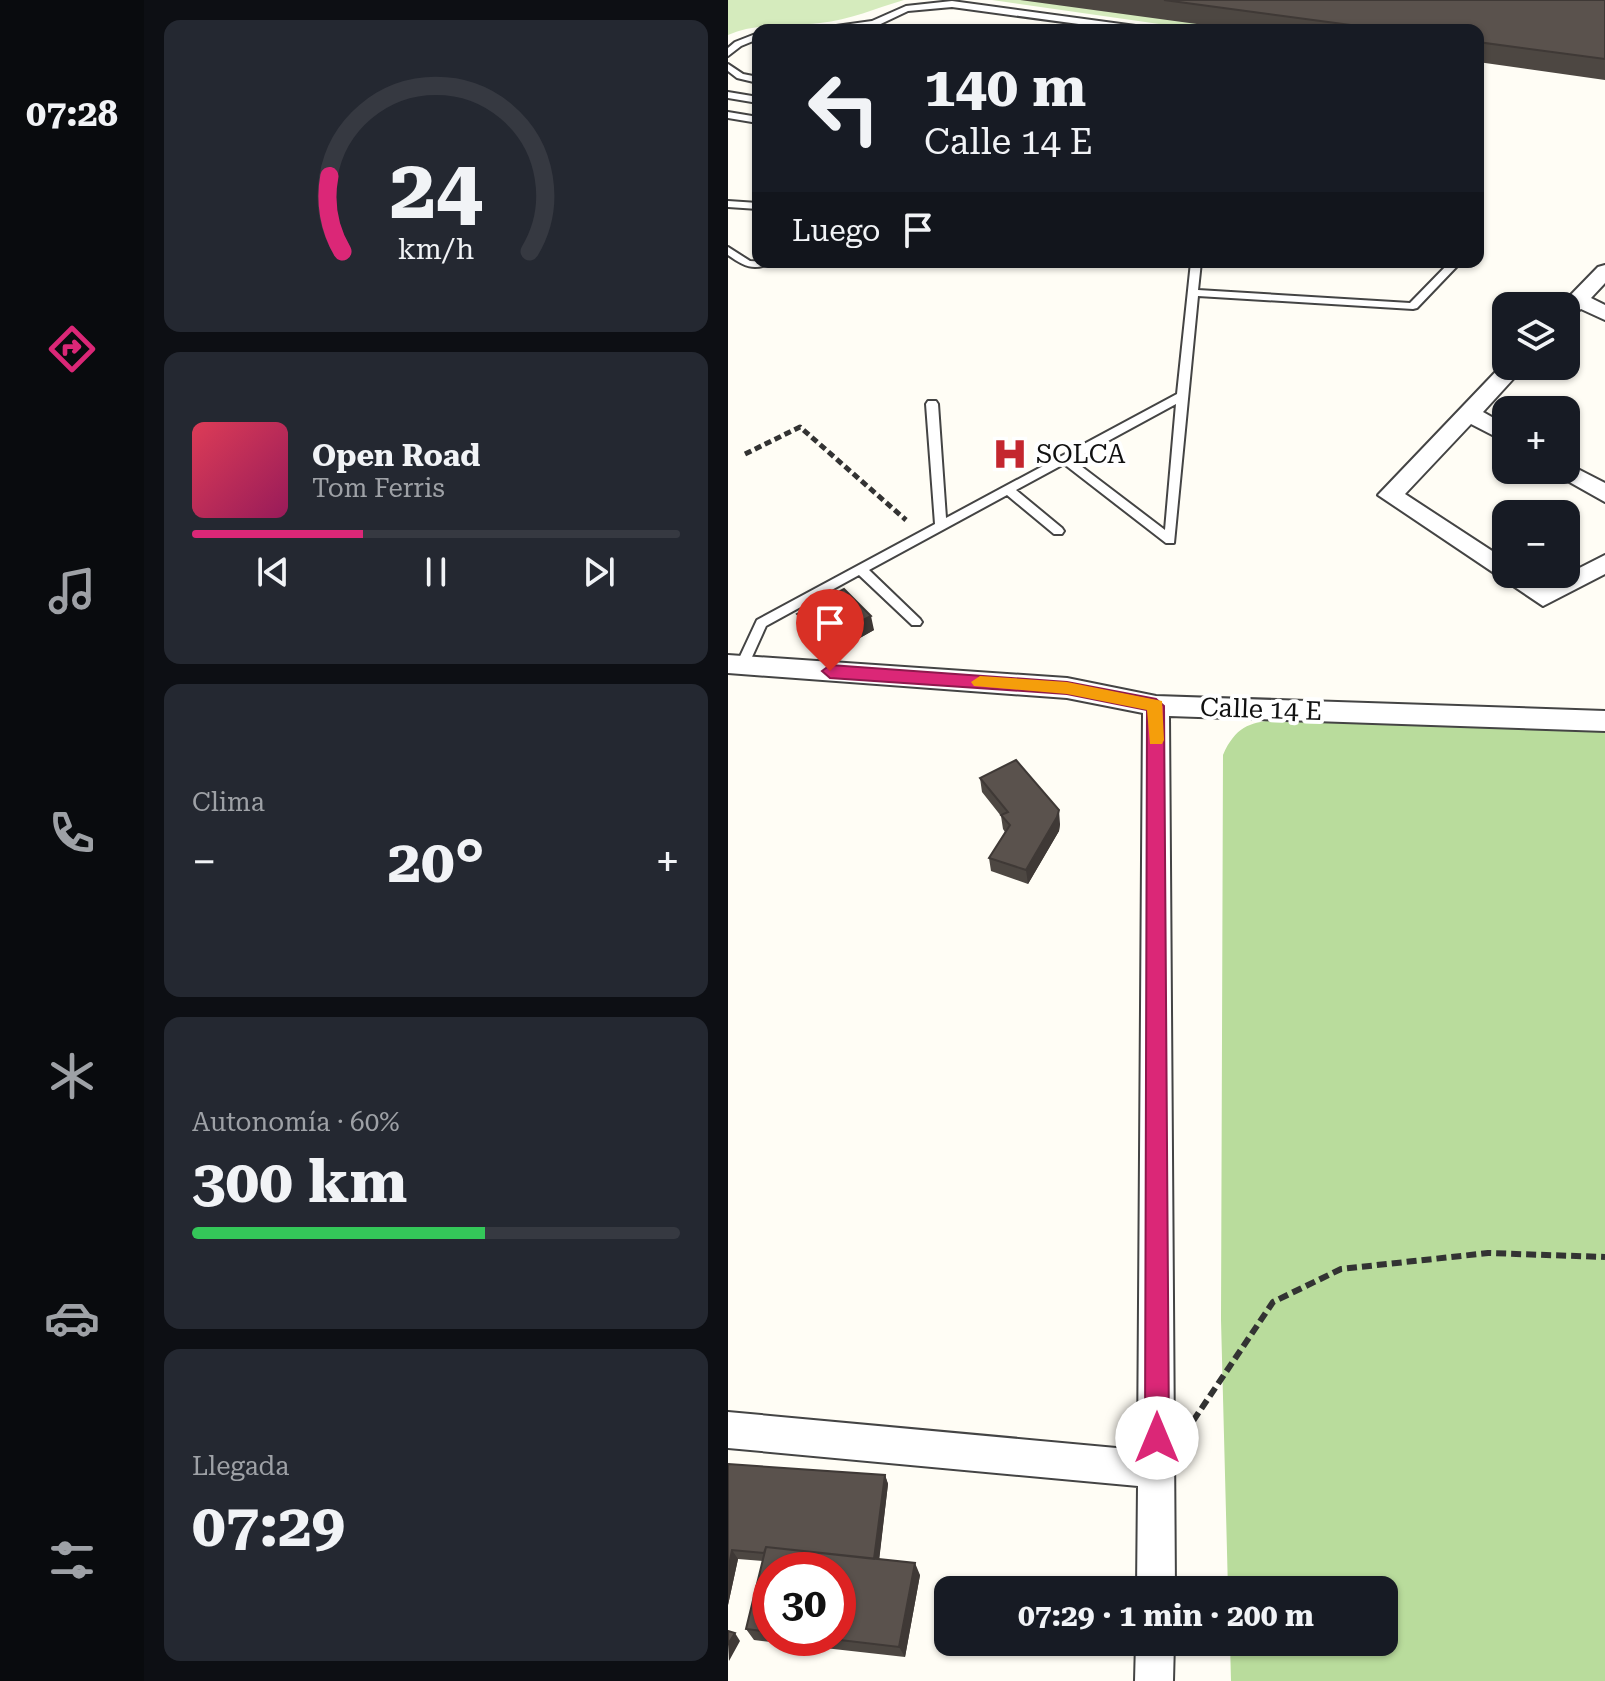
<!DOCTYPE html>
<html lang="es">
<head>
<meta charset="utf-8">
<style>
  body { margin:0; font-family:"Roboto Serif",serif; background:#242831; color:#f1f3f6; height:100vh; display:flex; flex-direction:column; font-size:30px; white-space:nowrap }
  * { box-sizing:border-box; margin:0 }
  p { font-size:26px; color:#9ea1a6 }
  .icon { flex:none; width:44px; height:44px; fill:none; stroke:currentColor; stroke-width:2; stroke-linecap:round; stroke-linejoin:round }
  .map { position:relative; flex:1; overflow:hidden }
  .details { display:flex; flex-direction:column; gap:20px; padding:20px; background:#0d0f14; width:584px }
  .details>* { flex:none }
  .top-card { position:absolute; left:24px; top:24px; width:732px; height:244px; border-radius:16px; box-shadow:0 2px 6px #0004; background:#171b24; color:#f1f3f6; overflow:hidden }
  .tools { position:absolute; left:764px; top:292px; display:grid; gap:16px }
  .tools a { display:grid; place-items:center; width:88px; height:88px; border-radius:16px; background:#171b24; box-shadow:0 2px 6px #0004; font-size:40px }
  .speed { position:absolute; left:24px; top:1552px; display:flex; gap:16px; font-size:40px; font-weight:700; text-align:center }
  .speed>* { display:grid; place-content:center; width:104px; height:104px; border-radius:50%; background:#171b24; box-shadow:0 2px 6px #0004; line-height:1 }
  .speed .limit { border:12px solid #d22; background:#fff; color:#111 }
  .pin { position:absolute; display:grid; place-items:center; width:68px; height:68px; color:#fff; margin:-82px -34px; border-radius:50% 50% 50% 0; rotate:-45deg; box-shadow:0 0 8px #0007 }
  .pin .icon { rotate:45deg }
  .me { position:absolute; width:88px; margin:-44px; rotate:0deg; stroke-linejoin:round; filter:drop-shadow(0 0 6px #0008) }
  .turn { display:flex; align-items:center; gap:28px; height:168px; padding:0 40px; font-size:36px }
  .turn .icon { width:104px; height:104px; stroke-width:2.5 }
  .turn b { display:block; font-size:56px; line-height:68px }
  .then { display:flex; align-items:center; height:76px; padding:0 40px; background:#0003; gap:16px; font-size:30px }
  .big { font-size:60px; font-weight:700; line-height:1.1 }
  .details .tile { flex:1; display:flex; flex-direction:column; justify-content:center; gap:12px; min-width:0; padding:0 28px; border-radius:16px; background:#242831 }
  .details .dial { align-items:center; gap:0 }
  .dial svg { height:208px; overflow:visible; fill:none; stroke:#363941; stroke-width:7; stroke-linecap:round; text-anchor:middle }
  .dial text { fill:#f1f3f6; stroke:none }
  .song { display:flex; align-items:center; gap:24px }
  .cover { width:96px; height:96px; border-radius:12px; background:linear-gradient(135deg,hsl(350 70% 55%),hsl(330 70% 35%)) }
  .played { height:8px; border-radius:4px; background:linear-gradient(90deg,#db2777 35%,#363941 35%) }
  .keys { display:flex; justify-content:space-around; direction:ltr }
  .heat { display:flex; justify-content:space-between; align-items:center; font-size:44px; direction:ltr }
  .charge { height:12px; border-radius:6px; background:linear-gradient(90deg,#34c759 60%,#363941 0) }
  .trip { position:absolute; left:206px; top:1576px; width:464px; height:80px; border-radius:16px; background:#171b24; box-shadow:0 2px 6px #0004; font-weight:700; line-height:80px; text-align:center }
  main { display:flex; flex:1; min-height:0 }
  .tab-bar { display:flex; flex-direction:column; width:144px; justify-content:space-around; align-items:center; background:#090b0e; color:#9ea1a6 }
  .tab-bar .icon { width:56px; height:56px }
  .tab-bar .selected { color:#db2777 }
  .tab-bar b { font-size:36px; color:#f1f3f6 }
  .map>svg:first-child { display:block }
  .green { fill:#d5ebbd }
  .forest { fill:#b9dc9c }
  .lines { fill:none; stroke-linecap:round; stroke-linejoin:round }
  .service-casing { stroke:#444; stroke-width:4 }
  .minor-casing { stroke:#444; stroke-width:4 }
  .path-far1 { stroke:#333; stroke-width:5; stroke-dasharray:7 4; stroke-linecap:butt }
  .path { stroke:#333; stroke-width:6; stroke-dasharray:10 5; stroke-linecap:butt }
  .service { fill:#fff; fill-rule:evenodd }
  .minor { fill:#fff; fill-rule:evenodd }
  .wall { fill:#4d4742; fill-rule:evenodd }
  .shaded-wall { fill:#3f3936 }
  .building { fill:#5a524d; stroke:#3f3936; stroke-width:2 }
  .route { fill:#db2777; stroke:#8e194d; stroke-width:2 }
  .slow { fill:#f59e0b }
  .labels { text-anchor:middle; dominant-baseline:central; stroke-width:8; stroke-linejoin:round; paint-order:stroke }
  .poi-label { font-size:26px; fill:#111; stroke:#fff; text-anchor:start }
  .street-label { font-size:26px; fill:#111; stroke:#fff }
</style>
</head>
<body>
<main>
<nav class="tab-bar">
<b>07:28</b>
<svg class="icon selected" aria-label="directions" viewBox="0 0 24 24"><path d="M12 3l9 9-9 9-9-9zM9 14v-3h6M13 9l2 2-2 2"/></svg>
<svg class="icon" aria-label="music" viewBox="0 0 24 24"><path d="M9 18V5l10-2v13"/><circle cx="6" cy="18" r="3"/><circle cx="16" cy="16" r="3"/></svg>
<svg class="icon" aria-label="phone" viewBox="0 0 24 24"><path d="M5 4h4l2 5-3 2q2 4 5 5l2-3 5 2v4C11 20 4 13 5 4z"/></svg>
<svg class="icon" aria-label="climate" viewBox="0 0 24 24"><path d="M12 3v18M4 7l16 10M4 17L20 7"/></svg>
<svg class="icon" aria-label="car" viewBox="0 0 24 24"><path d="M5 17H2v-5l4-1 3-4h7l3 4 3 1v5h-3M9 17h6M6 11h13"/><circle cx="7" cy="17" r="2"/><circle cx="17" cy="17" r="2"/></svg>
<svg class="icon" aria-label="filters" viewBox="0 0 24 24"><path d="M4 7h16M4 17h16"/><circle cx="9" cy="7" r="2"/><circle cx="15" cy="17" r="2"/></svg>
</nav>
<section class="details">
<div class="tile dial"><svg viewBox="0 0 100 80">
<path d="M14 69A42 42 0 1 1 86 69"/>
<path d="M14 69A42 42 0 0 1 9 40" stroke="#db2777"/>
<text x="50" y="56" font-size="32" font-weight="700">24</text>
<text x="50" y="72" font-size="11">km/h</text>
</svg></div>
<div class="tile">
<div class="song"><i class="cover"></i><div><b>Open Road</b><p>Tom Ferris</p></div></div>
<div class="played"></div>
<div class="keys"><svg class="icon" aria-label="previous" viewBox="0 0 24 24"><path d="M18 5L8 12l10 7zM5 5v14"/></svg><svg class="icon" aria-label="pause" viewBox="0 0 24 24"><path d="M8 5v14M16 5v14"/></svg><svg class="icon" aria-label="next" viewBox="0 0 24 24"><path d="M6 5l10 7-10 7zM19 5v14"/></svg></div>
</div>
<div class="tile"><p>Clima</p>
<div class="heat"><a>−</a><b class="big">20°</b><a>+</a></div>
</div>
<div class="tile"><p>Autonomía · 60%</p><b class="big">300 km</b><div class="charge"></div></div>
<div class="tile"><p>Llegada</p><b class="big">07:29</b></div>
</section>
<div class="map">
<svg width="877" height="1681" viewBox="0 0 877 1681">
  <rect width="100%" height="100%" fill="#fffdf5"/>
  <path class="green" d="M0 0H176C148 8 122 20 92 23 60 27 31 22 0 35Z
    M264 0H309L540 30H473Z"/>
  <path class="forest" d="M568 718 877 727V1681H503L502 1642H656V1590H500L493 1320 495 755C511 718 532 722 568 718Z"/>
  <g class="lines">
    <g class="service-casing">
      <path id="service" d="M224 1 415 27 419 30H395L224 7 180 11 140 30H129L132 27 97 30 101 27 144 21 178 6Z
        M30 33V39L13 46 0 56V48L7 42Z
        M0 64 15 74 30 77V83L9 78 0 71Z
        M0 92 30 97V103L0 98Z
        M0 112 30 117V123L0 118Z
        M0 201 30 203V209L0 207Z
        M0 247 22 261 44 262C26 272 16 266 0 255Z
        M463 262H473L470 290 682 303 722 262H733L689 308 685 309 470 296 446 543H438L336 464 288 490 334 528 336 531 334 534H326L279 495 141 570 192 619 194 622 192 625H184L131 575 38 626 19 668H9L8 665 29 620 207 524 198 404 200 401H208L210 404 218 518 449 394ZM448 404 437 530 345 460Z"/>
    </g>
    <g class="minor-casing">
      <path id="minor" d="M877 265V283L863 298 877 305V320L853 309 838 318V306H832L870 267Z
        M778 361V366H797L755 412 778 425V442L743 424 677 494 778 560V574H799L816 586 877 555V574L815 606 650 495Z
        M838 463 877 483V502L829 475 825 470H838Z
        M0 655 339 678 428 696 877 711V731L441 716 447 1590H409L410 1486 0 1448V1412L410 1450 415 713 339 698 0 673Z
        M408 1642H446L445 1681H407Z"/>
    </g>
    <path class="path-far1" d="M17 454 72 427 178 520"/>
    <path class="path" d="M465 1421 545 1302 613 1269 760 1253 877 1257"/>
    <use href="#service" class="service"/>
    <use href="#minor" class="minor"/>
  </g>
  <path class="wall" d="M292 0H877V80L750 62V30H513Z
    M116 589 146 630 123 643 115 635 92 647 73 628 69 614Z
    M252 778 332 824 331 831 300 884 263 871 261 858 277 832 275 829 273 816 254 792Z
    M0 1464 157 1475 160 1484 151 1559 192 1575 177 1657 26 1640 18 1629 35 1561 10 1559 0 1605ZM42 1570 110 1638H42Z"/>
  <path class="shaded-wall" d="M143 616 146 630 123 643 120 628Z
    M112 620 115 635 92 647 88 633Z
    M331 810 332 824 331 831 300 884 298 870Z
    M157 1475 160 1484 150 1570 146 1562Z
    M4 1550 10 1559 0 1605V1570Z
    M187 1563 192 1575 177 1657 171 1647Z
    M7 1633 12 1641 1 1661 0 1644Z"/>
  <path class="building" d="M436 0H877V59L750 42V30H660Z
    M116 589 143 616 120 628 112 620 88 633 69 614Z
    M288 760 331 810 329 817 298 870 261 858 282 825 273 815 280 812 252 778Z
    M0 1464 157 1475 146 1559 38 1547 36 1553 4 1550 0 1570Z
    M38 1547 187 1563 171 1647 95 1638H110V1570H42V1632L18 1629Z
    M0 1631 7 1633 0 1644Z"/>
  <path class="route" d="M102 665 339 682 428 699 436 706 441 1438 437 1447 429 1450 421 1447 417 1438 419 710 339 694 102 678 94 671Z"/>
  <path class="slow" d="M252 676 339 682 434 701 436 740 434 744H422L419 710 339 694 246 686 243 682Z"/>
  <defs>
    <g id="hospital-bare" transform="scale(2.76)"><path d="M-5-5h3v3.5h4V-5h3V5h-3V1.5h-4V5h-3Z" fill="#c4262e" stroke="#fff" stroke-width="2.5" paint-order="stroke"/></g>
  </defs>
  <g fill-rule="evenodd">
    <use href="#hospital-bare" x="282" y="454"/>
  </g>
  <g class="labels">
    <g class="poi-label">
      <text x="308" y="454">SOLCA</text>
    </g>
    <g class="street-label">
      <text transform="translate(533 709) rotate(2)">Calle 14 E</text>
    </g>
  </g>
</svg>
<div class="tools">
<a><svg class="icon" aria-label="layers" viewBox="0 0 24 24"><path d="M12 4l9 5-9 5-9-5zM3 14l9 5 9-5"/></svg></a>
<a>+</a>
<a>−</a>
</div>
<div class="speed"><div class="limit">30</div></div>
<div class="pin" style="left:102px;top:671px;background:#d93025"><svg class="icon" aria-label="arrive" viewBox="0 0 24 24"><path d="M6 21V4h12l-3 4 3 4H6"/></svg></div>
<svg class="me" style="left:429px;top:1438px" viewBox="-20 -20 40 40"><circle r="19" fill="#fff"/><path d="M0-13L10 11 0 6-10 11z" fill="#db2777"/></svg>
<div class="trip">07:29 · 1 min · 200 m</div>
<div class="top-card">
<div class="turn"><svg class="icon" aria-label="left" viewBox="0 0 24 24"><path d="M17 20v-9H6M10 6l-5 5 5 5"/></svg><div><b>140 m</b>Calle 14 E</div></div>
<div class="then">Luego<svg class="icon" aria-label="arrive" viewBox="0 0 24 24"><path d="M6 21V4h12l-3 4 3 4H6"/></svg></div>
</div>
</div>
</main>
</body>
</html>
